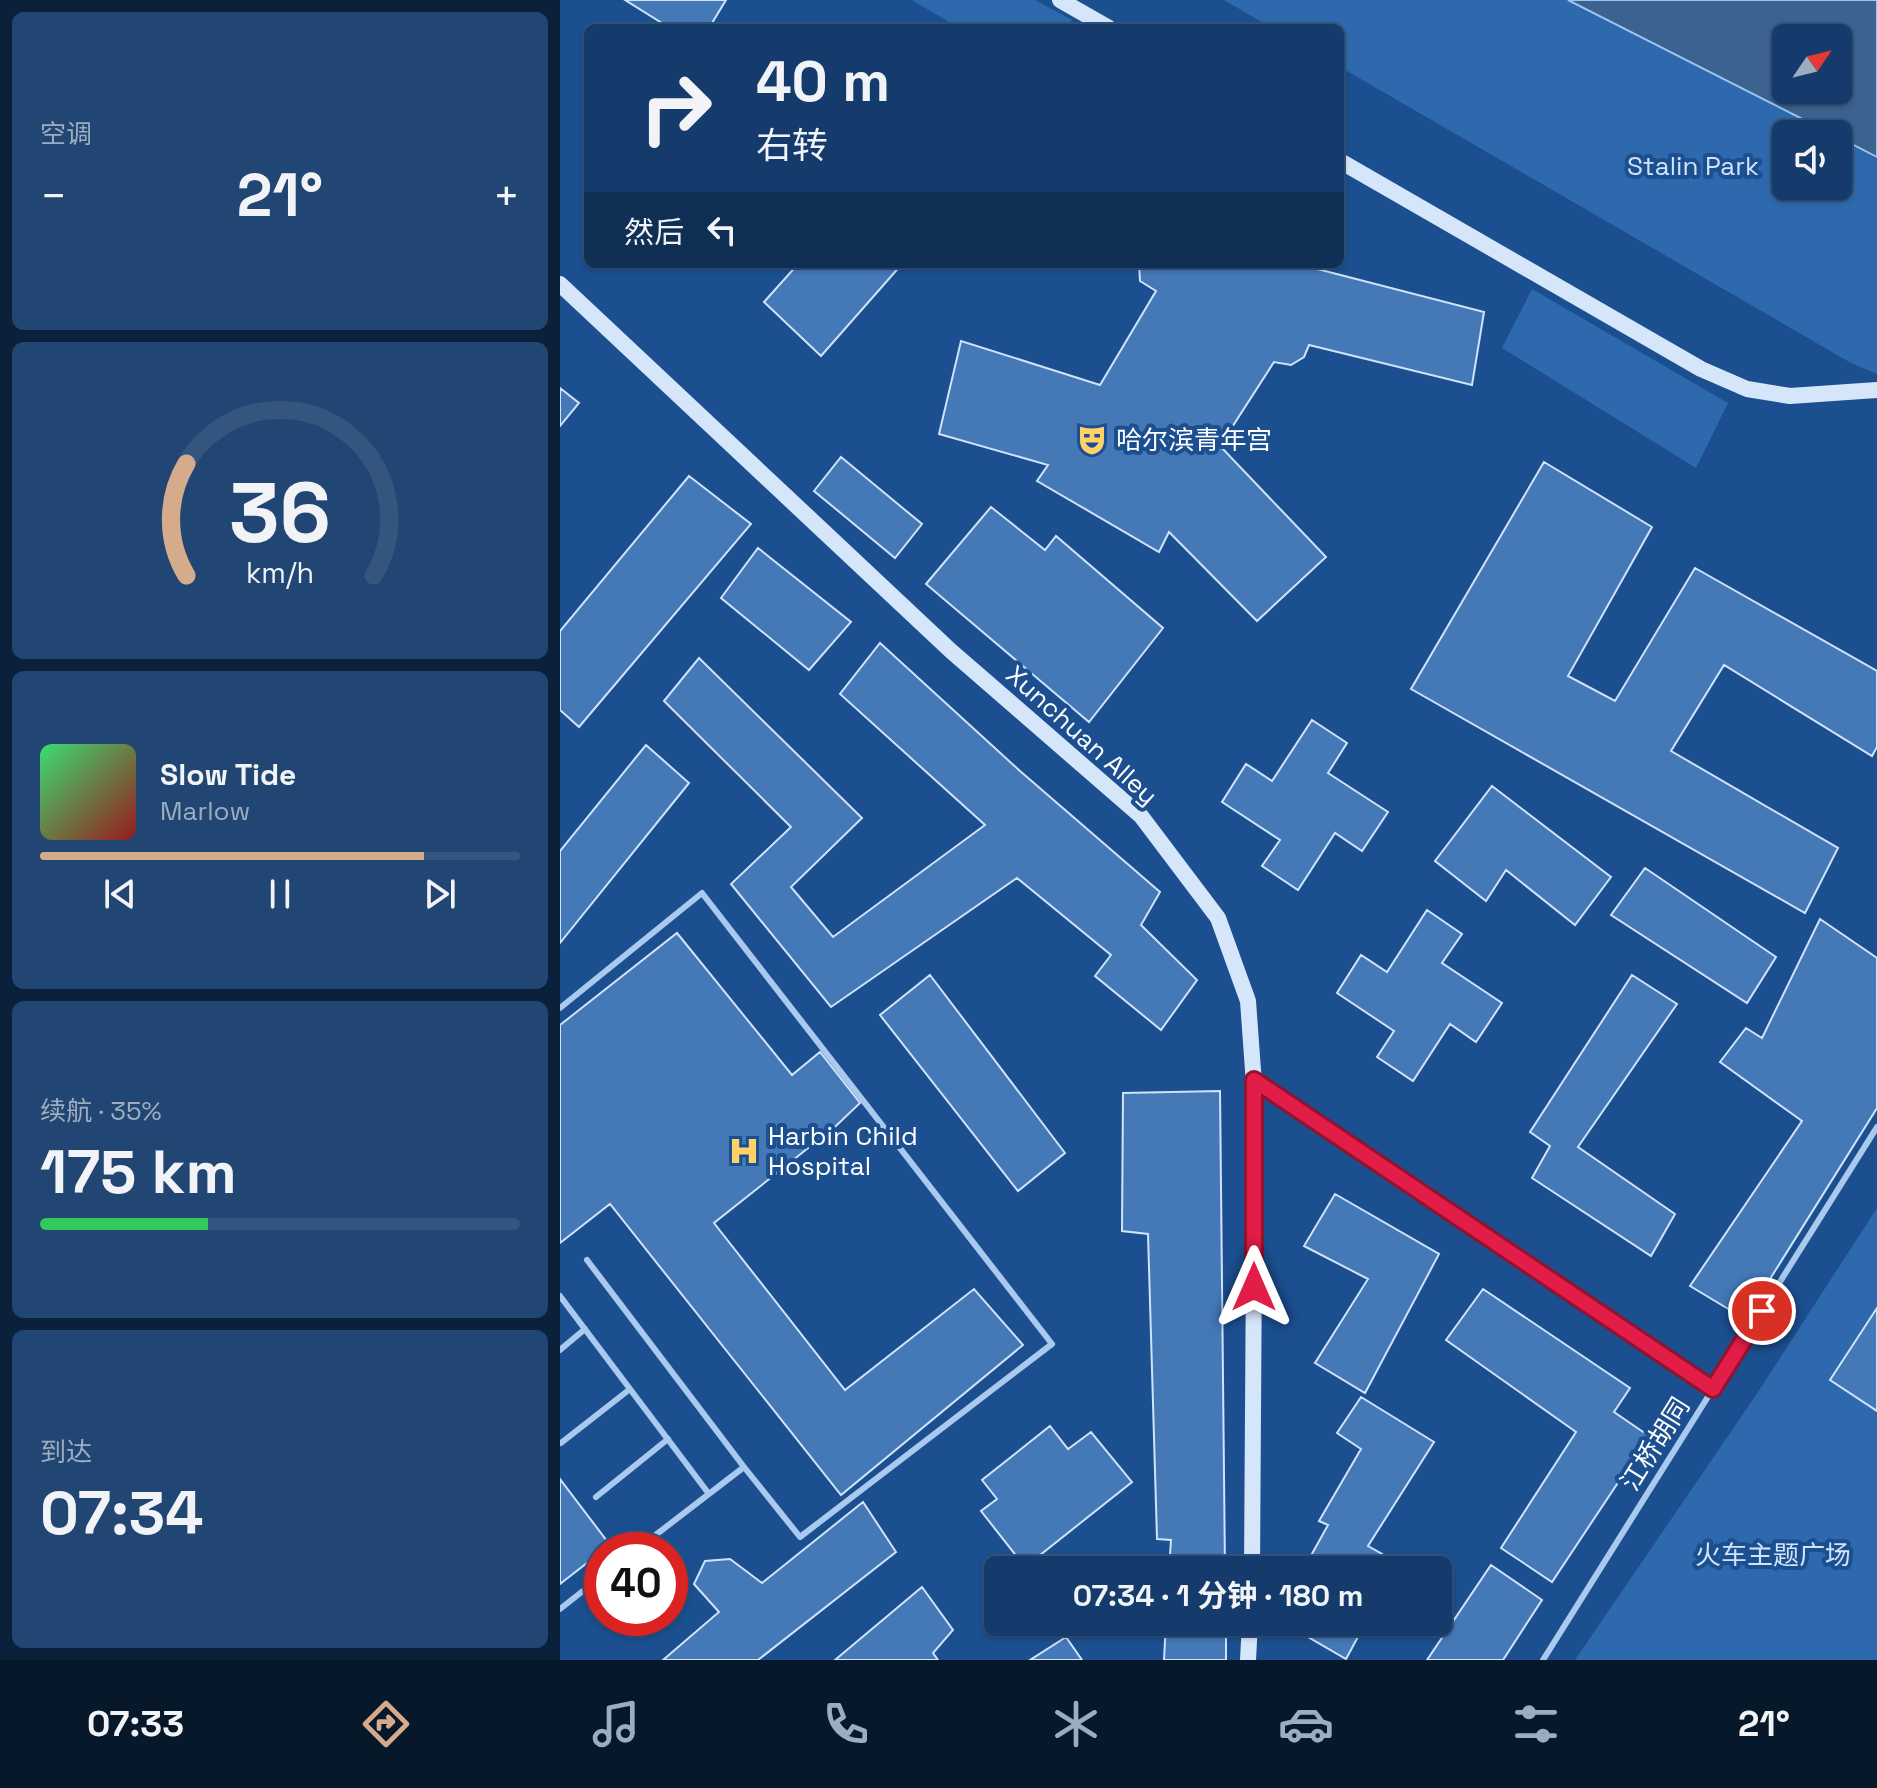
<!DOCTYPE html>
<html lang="zh">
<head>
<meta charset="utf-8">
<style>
  body { margin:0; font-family:"Space Grotesk","Noto Sans SC",sans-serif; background:#214673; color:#f1f3f6; height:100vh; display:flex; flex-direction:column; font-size:30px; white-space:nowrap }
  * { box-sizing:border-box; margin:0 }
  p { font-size:26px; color:#9dadc1 }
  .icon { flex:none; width:44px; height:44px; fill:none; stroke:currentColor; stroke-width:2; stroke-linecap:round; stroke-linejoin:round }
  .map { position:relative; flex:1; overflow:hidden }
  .drawer { display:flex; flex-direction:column; gap:12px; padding:12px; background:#0b203b; width:560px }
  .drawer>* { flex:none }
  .top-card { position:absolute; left:24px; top:24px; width:760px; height:244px; border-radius:12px; box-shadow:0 2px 6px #0004,0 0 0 2px #33557e; background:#143b6b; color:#f1f3f6; overflow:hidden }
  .needle { width:52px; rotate:55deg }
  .buttons { position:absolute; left:1212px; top:24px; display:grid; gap:16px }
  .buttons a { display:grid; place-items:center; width:80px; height:80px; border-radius:12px; background:#143b6b; box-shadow:0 2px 6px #0004,0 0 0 2px #33557e; font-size:40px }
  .speed { position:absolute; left:24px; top:1532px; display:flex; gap:16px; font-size:40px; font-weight:700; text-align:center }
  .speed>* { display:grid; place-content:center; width:104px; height:104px; border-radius:50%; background:#143b6b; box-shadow:0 2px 6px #0004,0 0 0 2px #33557e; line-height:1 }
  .speed .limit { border:12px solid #d22; background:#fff; color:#111 }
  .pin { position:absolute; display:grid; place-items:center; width:68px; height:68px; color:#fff; margin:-34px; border:4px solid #fff; border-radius:50%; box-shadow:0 2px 8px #0007 }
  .me { position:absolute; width:88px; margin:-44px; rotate:0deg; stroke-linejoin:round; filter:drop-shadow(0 0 6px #0008) }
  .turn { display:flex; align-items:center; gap:28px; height:168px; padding:0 40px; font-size:36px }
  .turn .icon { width:104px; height:104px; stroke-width:2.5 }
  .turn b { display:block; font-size:56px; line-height:68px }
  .then { display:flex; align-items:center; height:76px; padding:0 40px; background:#0003; gap:16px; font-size:30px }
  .big { font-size:60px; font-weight:700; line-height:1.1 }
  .drawer .widget { flex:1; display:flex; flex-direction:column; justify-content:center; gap:12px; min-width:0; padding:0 28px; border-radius:12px; background:#214673 }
  .drawer .dial { align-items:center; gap:0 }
  .dial svg { height:208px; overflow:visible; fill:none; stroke:#33557e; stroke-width:7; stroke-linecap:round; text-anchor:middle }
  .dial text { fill:#f1f3f6; stroke:none }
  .song { display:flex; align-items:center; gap:24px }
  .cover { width:96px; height:96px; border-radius:12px; background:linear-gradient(135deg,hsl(140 70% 55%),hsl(0 70% 35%)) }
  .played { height:8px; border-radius:4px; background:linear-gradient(90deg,#d6ab8b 80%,#33557e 80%) }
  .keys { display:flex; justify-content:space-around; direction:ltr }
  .heat { display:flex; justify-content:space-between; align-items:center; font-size:44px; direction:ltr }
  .charge { height:12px; border-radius:6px; background:linear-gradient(90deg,#34c759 35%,#33557e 0) }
  .trip { position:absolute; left:424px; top:1556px; width:468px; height:80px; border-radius:12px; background:#143b6b; box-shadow:0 2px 6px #0004,0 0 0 2px #33557e; font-weight:700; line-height:80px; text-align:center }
  .menu { display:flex; height:128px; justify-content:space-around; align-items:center; background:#08182b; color:#9dadc1 }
  .menu .icon { width:56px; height:56px }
  .menu .selected { color:#d6ab8b }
  .menu b { font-size:36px; color:#f1f3f6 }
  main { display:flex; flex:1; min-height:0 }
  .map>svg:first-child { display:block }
  .green { fill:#2e69ad }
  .water { fill:#3c6290; stroke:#9cc4f0; stroke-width:2; fill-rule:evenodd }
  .building { fill:#4478b7; stroke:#cfe3fa; stroke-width:2 }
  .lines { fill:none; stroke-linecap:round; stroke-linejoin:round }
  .lane { stroke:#a9c9ee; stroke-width:6 }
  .secondary { stroke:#d6e6fa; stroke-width:16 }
  .route-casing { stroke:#92132f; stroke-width:20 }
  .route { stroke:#e11d48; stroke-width:14 }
  .labels { text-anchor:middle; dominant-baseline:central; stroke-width:8; stroke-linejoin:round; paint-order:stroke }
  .park-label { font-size:26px; fill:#cfe3fa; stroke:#1b4f8f }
  .poi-label { font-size:26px; fill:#fff; stroke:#1b4f8f; text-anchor:start }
  .street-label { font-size:26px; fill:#fff; stroke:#1b4f8f }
</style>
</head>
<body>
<main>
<section class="drawer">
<div class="widget"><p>空调</p>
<div class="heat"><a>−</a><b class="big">21°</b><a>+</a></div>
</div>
<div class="widget dial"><svg viewBox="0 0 100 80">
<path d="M14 69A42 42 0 1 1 86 69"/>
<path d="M14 69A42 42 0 0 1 14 26" stroke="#d6ab8b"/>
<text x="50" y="56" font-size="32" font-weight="700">36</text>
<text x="50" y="72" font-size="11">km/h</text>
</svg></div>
<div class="widget">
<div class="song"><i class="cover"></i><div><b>Slow Tide</b><p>Marlow</p></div></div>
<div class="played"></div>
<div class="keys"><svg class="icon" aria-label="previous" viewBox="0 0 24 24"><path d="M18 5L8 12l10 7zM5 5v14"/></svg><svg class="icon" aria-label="pause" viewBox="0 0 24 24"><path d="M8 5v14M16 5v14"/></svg><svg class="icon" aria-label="next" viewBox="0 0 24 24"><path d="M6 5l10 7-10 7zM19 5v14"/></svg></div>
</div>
<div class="widget"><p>续航 · 35%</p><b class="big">175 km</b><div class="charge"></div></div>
<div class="widget"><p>到达</p><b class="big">07:34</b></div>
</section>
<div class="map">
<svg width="1317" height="1660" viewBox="0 0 1317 1660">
  <rect width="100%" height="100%" fill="#1b4f8f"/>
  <path class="green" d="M352 0H475L512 20 507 28H399Z
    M664 0H1008L1272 134H1226V186H1278V137L1317 157V374L1291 363 780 67V28H712Z
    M972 289 1168 403 1136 468 942 348Z
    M1317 1208V1660H1015L1196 1395Z"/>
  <path class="water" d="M1008 0H1317V157L1278 137V134H1272ZM1226 38H1278V90H1226Z"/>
  <path class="building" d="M65 0H166L149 28H110Z
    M238 264H342L261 356 204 302Z
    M579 264H738L924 312 912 385 749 345 744 357 731 365 714 362 660 446 766 557 697 621 609 532 599 552 477 481 488 465 379 434 401 341 540 385 596 291 580 281Z
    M0 388 19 403 0 426Z
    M281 457 362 524 335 558 254 491Z
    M984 462 1092 527 1008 676 1055 701 1135 568 1317 671V747L1312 756 1164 665 1111 751 1278 848 1245 913 851 689Z
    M129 476 191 524 19 727 0 710V631Z
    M431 507 485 550 496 536 603 628 529 722 366 584Z
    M198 548 291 622 249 670 161 598Z
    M320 643 460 771 600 892 581 925 637 980 601 1030 535 976 551 955 457 878 271 1007 171 884 231 827 104 701 139 658 302 818 231 887 273 937 425 825 280 694Z
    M752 720 787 743 768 773 828 812 802 851 775 833 738 890 702 866 720 840 662 802 686 764 712 781Z
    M86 745 129 783 0 943V851Z
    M932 786 1051 877 1015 925 946 870 926 901 875 861Z
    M1085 868 1216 957 1187 1003 1051 915Z
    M867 910 902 934 882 963 942 1003 916 1042 890 1024 853 1081 817 1057 834 1031 777 993 801 955 827 972Z
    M1260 919 1317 958V1108L1185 1319 1130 1286 1242 1121 1160 1062 1186 1028 1202 1038Z
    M117 933 232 1075 260 1052 300 1103 277 1125 154 1223 285 1390 414 1289 463 1345 281 1495 50 1204 0 1243V1025Z
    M370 975 505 1153 458 1191 320 1015Z
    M1072 975 1117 1004 1018 1147 1115 1214 1091 1256 972 1178 990 1146 970 1132Z
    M660 1091 665 1570H609L611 1540 597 1539 588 1234 562 1231 563 1093Z
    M775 1194 879 1254 805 1393 755 1363 808 1279 744 1246Z
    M923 1289 1070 1388 1054 1412 1089 1436 992 1582 941 1548 1016 1432 886 1340Z
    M1317 1308V1411L1270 1380Z
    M801 1397 874 1442 808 1546 822 1554 813 1570H743L768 1525 759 1521 801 1449 777 1433Z
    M490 1426 508 1449 531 1432 572 1482 465 1567 421 1511 437 1499 422 1480Z
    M0 1479 50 1545 0 1584Z
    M303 1502 336 1552 198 1660H103L159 1612 134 1584 145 1561 170 1559 202 1583Z
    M931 1565 982 1600 943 1660H867Z
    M362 1587 393 1630 373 1653 378 1660H275Z
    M606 1622H666V1660H604Z
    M749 1622H806L786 1659 743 1634Z
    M506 1637 522 1660H470Z"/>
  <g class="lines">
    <path class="lane" d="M0 1008 142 893 492 1344 240 1537 184 1467 76 1550
      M698 1083 1153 1389
      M27 1260 184 1467
      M0 1296 149 1494
      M0 1350 25 1329
      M1 1443 70 1389
      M36 1497 108 1439
      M0 1609 42 1576
      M983 1660 1317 1127"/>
    <path class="secondary" d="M500 0 549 28
      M780 161 1141 369 1187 389 1230 396 1317 390
      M0 284 391 651 581 816 658 918 688 1001 695 1098 692 1570
      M688 1660 690 1622"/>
  </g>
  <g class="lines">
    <g class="route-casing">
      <path id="route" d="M694 1287V1080L1153 1389 1202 1311"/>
    </g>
    <use href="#route" class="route"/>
  </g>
  <defs>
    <g id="theatre-bare" transform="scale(2.4)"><path d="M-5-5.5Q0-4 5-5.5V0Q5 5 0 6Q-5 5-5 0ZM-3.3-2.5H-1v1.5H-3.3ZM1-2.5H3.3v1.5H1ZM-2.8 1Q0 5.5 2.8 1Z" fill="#ffd166" stroke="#1b4f8f" stroke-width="2.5" paint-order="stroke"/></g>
    <g id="hospital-bare" transform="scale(2.4)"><path d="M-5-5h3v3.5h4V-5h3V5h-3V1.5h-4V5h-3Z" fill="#ffd166" stroke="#1b4f8f" stroke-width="2.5" paint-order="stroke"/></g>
  </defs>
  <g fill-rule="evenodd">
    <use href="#theatre-bare" x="532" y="440"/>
    <use href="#hospital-bare" x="184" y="1151"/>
  </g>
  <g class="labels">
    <g class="park-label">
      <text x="1133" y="166">Stalin Park</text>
      <text x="1213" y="1555">火车主题广场</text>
    </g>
    <g class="poi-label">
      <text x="556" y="440">哈尔滨青年宫</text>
      <text x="208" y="1136">Harbin Child<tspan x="208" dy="30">Hospital</tspan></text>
    </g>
    <g class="street-label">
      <text transform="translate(522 735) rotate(42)">Xunchuan Alley</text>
      <text transform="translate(1095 1444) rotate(-58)">江桥胡同</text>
    </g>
  </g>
</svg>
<div class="buttons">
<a><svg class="needle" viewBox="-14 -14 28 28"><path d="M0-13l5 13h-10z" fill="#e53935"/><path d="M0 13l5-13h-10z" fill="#9dadc1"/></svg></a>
<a><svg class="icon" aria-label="sound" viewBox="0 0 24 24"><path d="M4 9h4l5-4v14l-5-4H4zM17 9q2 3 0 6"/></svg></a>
</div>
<div class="speed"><div class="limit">40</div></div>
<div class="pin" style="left:1202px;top:1311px;background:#d93025"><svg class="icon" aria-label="arrive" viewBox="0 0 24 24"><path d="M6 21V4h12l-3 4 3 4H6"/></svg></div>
<svg class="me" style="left:694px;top:1287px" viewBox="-20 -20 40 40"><path d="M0-17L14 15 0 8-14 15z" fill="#e11d48" stroke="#fff" stroke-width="4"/></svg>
<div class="trip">07:34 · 1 分钟 · 180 m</div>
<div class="top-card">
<div class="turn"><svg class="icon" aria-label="right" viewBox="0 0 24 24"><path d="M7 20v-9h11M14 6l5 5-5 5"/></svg><div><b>40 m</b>右转</div></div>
<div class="then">然后<svg class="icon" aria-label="left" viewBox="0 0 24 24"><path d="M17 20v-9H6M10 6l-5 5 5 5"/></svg></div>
</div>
</div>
</main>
<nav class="menu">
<b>07:33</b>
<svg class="icon selected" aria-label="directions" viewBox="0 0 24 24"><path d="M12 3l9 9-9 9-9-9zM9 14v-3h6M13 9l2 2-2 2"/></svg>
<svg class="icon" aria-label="music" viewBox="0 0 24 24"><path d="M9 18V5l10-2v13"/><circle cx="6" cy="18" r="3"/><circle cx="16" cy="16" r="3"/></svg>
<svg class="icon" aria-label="phone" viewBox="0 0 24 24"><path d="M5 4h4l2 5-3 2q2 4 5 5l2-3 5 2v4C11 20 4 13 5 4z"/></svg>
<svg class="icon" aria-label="climate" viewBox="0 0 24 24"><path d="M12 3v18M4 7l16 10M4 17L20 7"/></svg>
<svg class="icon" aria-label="car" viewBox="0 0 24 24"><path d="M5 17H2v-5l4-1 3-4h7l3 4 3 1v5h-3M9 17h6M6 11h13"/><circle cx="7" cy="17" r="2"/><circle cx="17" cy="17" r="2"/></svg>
<svg class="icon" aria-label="filters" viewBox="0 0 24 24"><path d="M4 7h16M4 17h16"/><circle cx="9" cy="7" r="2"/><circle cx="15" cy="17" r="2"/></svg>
<b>21°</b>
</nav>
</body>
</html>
